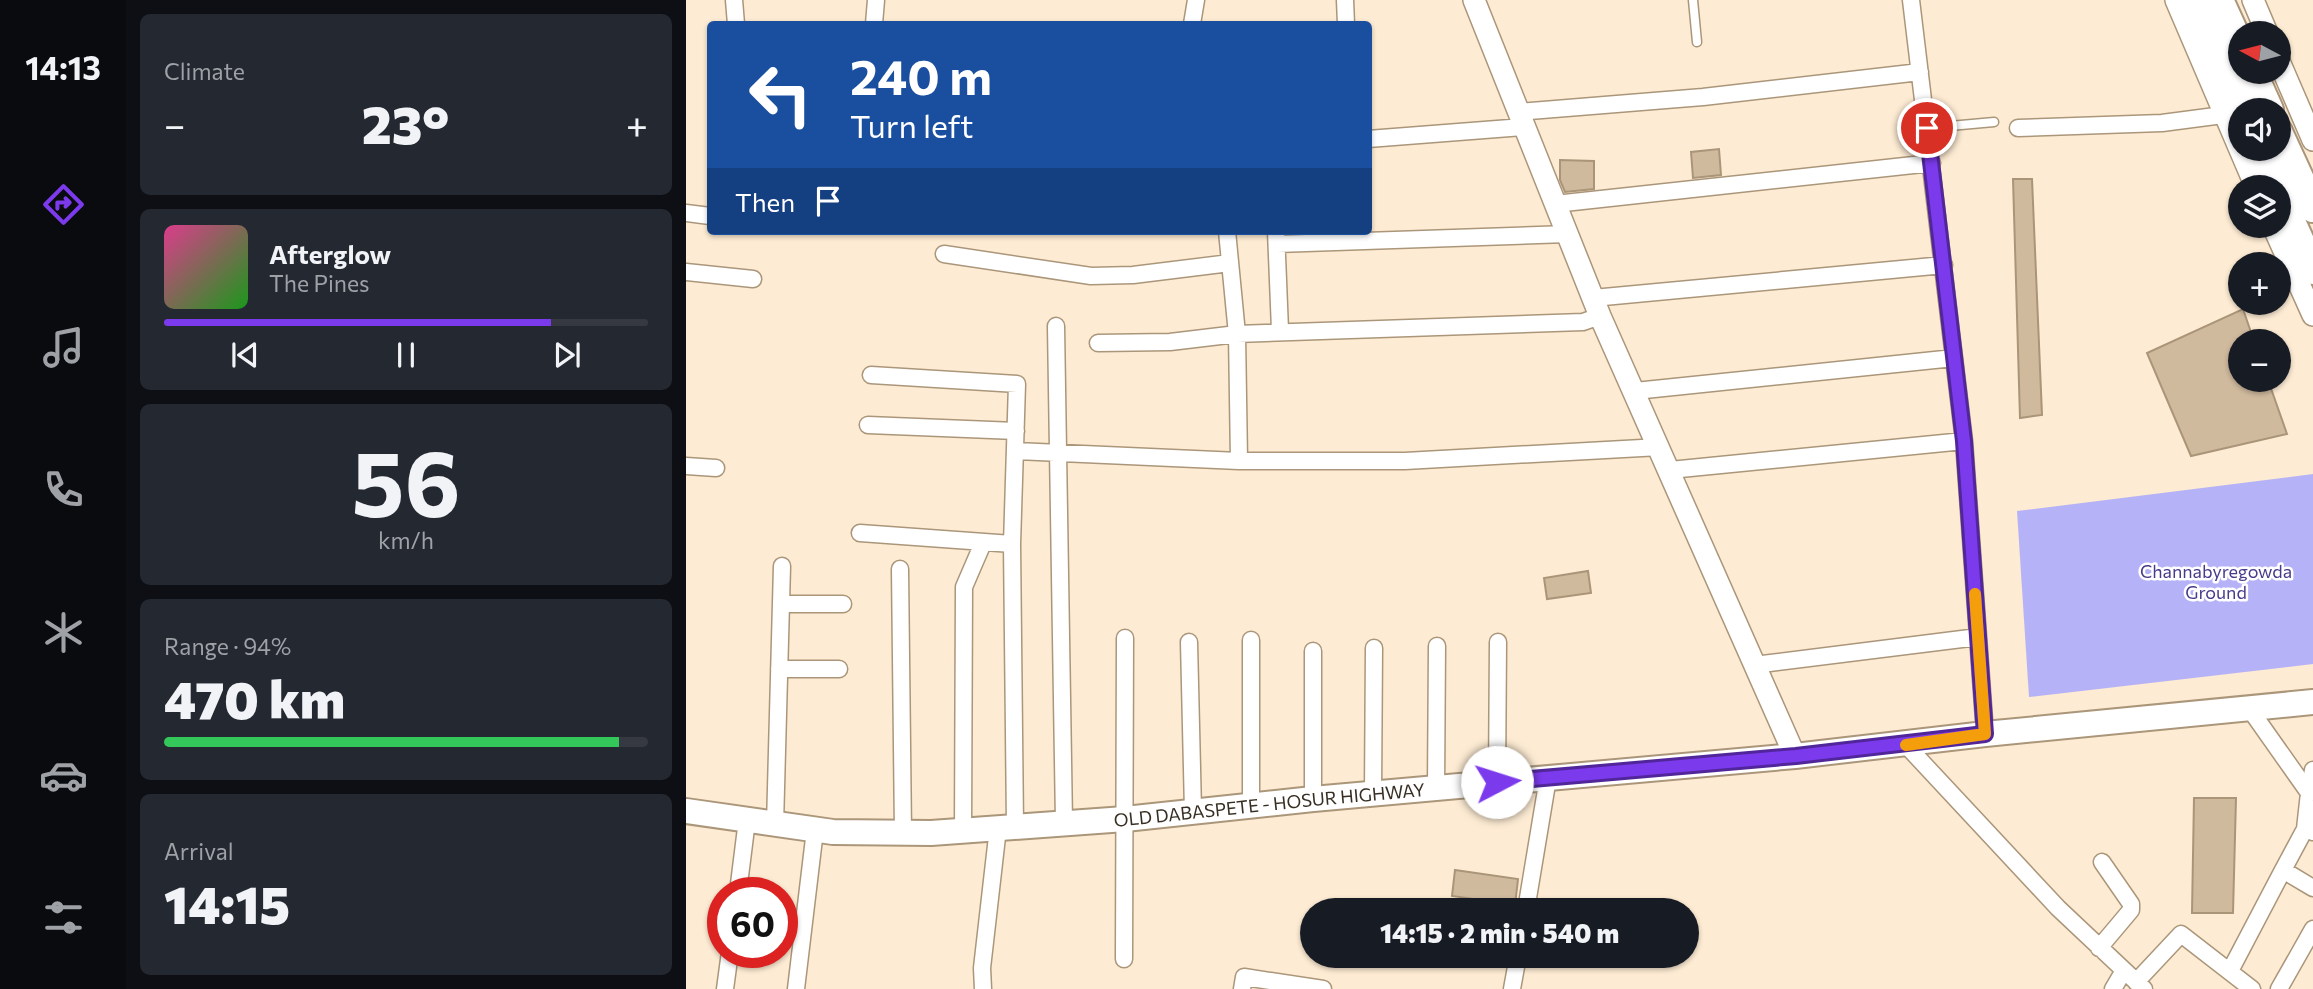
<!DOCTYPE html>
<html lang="en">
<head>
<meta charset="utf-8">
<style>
  body { margin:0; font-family:Commissioner,sans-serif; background:#242831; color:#f1f3f6; height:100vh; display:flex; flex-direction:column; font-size:26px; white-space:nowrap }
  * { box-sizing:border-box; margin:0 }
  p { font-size:23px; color:#9ea1a6 }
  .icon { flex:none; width:38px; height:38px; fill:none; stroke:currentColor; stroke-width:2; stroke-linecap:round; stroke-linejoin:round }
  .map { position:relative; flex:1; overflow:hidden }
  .panel { display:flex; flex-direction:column; gap:14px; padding:14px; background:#0d0f14; width:560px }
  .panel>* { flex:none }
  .hud { position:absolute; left:21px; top:21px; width:665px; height:214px; border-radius:7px; box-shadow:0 2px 5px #0004; background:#1a4fa0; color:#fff; overflow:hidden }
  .needle { width:46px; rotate:277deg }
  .tools { position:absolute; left:1542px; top:21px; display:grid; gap:14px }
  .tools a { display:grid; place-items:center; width:63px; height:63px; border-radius:50%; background:#171b24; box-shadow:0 2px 5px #0004; font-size:35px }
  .speed { position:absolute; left:21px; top:877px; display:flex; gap:14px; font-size:35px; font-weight:700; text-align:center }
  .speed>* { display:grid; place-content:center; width:91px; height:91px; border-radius:50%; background:#171b24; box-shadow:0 2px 5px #0004; line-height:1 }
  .speed .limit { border:10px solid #d22; background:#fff; color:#111 }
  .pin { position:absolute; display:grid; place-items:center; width:60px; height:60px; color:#fff; margin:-30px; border:4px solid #fff; border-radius:50%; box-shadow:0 2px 7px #0007 }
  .me { position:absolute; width:77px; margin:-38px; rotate:85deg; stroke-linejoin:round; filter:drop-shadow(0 0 5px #0008) }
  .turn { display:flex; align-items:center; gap:24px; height:147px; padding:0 28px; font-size:32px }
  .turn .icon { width:91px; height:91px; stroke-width:2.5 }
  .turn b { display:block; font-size:49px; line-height:60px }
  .then { display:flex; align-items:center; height:66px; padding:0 28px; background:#0003; gap:14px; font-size:26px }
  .big { font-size:52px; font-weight:800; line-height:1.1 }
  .panel .tile { flex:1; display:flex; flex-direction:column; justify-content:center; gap:10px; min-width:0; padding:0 24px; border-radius:10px; background:#242831 }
  .panel .dial { align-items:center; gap:0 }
  .dial b { font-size:91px; line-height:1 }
  .song { display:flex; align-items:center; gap:21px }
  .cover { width:84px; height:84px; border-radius:10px; background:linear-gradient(135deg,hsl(330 70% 55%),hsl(120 70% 35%)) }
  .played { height:7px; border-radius:4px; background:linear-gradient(90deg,#7c3aed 80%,#363941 80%) }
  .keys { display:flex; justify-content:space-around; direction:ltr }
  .heat { display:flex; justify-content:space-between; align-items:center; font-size:38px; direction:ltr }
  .charge { height:10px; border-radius:5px; background:linear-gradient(90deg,#34c759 94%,#363941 0) }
  .trip { position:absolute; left:614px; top:898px; width:399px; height:70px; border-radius:35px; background:#171b24; box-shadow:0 2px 5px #0004; font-weight:800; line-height:70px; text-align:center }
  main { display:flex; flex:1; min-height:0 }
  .menu { display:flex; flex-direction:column; width:126px; justify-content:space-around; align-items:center; background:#090b0e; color:#9ea1a6 }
  .menu .icon { width:49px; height:49px }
  .menu .on { color:#7c3aed }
  .menu b { font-size:32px; color:#f1f3f6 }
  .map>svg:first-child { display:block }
  .green { fill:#b6b2f7 }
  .building { fill:#d0ba9e; stroke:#aa9579; stroke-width:2 }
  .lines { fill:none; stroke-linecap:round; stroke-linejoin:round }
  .lane-casing { stroke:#ab967a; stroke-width:11 }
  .street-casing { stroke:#ab967a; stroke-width:19 }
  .secondary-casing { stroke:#ab967a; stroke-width:24 }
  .primary-casing { stroke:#ab967a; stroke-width:28 }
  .highway-casing { stroke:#ab967a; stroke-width:32 }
  .lane { stroke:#fff; stroke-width:8 }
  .street { stroke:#fff; stroke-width:16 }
  .secondary { stroke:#fff; stroke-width:21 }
  .primary { stroke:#fff; stroke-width:24 }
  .highway { stroke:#fff; stroke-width:28 }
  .route-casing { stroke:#51269a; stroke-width:18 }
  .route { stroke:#7c3aed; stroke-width:12 }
  .slow { stroke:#f59e0b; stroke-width:12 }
  .labels { text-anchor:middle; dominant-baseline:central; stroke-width:5; stroke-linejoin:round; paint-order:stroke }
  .park-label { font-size:18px; fill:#473a8b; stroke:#fff }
  .street-label { font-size:18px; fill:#372f23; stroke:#fff }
</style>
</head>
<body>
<main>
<nav class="menu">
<b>14:13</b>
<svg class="icon on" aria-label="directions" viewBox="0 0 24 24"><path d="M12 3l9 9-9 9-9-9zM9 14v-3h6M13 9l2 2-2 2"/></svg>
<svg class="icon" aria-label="music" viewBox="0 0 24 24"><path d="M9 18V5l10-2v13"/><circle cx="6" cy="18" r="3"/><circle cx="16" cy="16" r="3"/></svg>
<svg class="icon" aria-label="phone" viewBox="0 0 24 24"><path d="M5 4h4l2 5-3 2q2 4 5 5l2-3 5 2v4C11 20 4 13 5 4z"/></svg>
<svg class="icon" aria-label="climate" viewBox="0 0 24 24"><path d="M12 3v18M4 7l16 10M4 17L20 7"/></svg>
<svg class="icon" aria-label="car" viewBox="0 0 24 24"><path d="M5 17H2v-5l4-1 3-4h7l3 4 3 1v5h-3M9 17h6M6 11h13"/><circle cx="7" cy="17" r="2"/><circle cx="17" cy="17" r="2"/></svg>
<svg class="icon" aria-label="filters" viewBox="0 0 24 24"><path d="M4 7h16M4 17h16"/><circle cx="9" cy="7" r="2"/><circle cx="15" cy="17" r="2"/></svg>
</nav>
<section class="panel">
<div class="tile"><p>Climate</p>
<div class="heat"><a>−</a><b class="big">23°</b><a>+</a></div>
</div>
<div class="tile">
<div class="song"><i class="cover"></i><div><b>Afterglow</b><p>The Pines</p></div></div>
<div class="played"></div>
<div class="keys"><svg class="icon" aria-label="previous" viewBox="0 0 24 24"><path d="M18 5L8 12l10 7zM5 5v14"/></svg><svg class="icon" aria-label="pause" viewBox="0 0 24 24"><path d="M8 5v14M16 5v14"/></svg><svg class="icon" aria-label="next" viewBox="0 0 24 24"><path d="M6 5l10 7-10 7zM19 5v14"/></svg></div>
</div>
<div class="tile dial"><b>56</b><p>km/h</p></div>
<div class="tile"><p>Range · 94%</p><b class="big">470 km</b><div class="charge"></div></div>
<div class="tile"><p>Arrival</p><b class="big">14:15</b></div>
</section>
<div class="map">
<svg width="1627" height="989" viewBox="0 0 1627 989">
  <rect width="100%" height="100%" fill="#fdebd3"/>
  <path class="green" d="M1627 474V664L1343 697 1331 511Z"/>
  <path class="building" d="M1033 149 1035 175 1007 178 1005 152Z
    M874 160 908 161V189L879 192 874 180Z
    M1327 179H1346L1356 415 1334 418Z
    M1557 309 1568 341H1554V380H1582L1601 434 1505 456 1461 353Z
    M902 571 905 593 861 599 858 578Z
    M1508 798H1550L1547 913H1506Z
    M769 870 832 879 829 905 766 896Z"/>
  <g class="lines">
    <g class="lane-casing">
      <path id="lane" d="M1007 0 1011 42
        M1242 128 1308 122"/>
    </g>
    <g class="street-casing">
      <path id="street" d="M48 0 50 24
        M659 0 660 24
        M1225 0 1278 441 1299 734
        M188 24 190 0
        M506 24 510 0
        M831 112 1017 97 1234 72
        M1332 128 1476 123 1537 115
        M682 139 837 127
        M869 204 1246 163
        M0 213 24 216
        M541 231 551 334 897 322 914 316
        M590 231 594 330
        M591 244 882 234
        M258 254 405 276 447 275 544 263
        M0 272 67 279
        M907 298 1258 265
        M370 326 378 823
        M412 343 484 342 551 334 553 461
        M185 375 331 384 326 544 329 827
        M949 391 1268 358
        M182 425 330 431
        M330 451 553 461H719L974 447
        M0 466 30 468
        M984 470 1278 441
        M174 533 326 544
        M214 569 217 834
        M95 604H157
        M565 640V805
        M503 642 507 811
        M627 651V799
        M1068 665 1292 637
        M93 669H153
        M1563 708 1623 793 1619 829
        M1220 745 1372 908 1458 989
        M811 782 812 642
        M750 788 751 646
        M687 793 688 648
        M1623 793 1627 770
        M89 825 96 566
        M277 831 278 587 297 543
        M1597 870 1619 829 1627 832
        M52 892 61 820
        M840 910 862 778
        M1413 948 1445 910V904L1416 862
        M438 959 439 638
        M1544 971 1597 870 1627 888
        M1450 982 1495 934 1566 989
        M39 989 44 952
        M110 989 129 830
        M297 989 296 968 312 828
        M556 989 558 977 637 989
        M826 989 832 956
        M1427 989 1437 972
        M1593 989 1627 929"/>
    </g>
    <g class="secondary-casing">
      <path id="secondary" d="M788 0 914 316 1109 756
        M1490 0 1570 187
        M1567 0 1581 33
        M1592 59 1627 140
        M1587 226 1627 315"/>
    </g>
    <g class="primary-casing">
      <g id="primary">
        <path id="s1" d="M0 811 147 832 245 833 439 819 627 799 1109 756 1299 734 1627 702"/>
      </g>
    </g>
    <g class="highway-casing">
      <path id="highway" d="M1508 0 1556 110
        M1533 0 1554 46
        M1566 72 1583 110
        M1592 132 1627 208
        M1573 149 1590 187
        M1592 193 1627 270"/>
    </g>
    <use href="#lane" class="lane"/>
    <use href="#street" class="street"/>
    <use href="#secondary" class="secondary"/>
    <use href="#primary" class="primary"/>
    <use href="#highway" class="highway"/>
  </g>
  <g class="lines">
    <g class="route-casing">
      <path id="route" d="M811 782 1110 756 1299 734 1278 441 1241 128"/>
    </g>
    <use href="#route" class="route"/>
    <path class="slow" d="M1220 745 1299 734 1289 594"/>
  </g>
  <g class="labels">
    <g class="park-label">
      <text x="1530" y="571">Channabyregowda<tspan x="1530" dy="21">Ground</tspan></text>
    </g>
    <g class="street-label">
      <text stroke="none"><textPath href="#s1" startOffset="586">OLD DABASPETE - HOSUR HIGHWAY</textPath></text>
    </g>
  </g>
</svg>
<div class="tools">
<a><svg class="needle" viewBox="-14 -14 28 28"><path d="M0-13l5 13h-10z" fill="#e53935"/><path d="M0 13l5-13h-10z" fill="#9ea1a6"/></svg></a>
<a><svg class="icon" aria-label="sound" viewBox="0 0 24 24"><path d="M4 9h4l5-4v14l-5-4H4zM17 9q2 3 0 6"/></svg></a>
<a><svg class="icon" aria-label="layers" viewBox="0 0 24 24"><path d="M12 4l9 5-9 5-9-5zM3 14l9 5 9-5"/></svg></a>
<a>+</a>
<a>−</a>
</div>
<div class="speed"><div class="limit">60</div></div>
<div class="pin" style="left:1241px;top:128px;background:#d93025"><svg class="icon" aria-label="arrive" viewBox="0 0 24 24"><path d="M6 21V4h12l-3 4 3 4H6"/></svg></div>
<svg class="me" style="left:811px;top:782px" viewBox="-20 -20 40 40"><circle r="19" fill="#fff"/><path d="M0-13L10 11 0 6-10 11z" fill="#7c3aed"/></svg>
<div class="trip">14:15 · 2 min · 540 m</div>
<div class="hud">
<div class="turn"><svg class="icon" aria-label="left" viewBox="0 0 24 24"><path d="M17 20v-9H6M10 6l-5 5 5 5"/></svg><div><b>240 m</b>Turn left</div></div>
<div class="then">Then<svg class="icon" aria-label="arrive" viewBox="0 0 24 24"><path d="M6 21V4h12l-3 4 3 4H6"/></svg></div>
</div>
</div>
</main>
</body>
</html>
